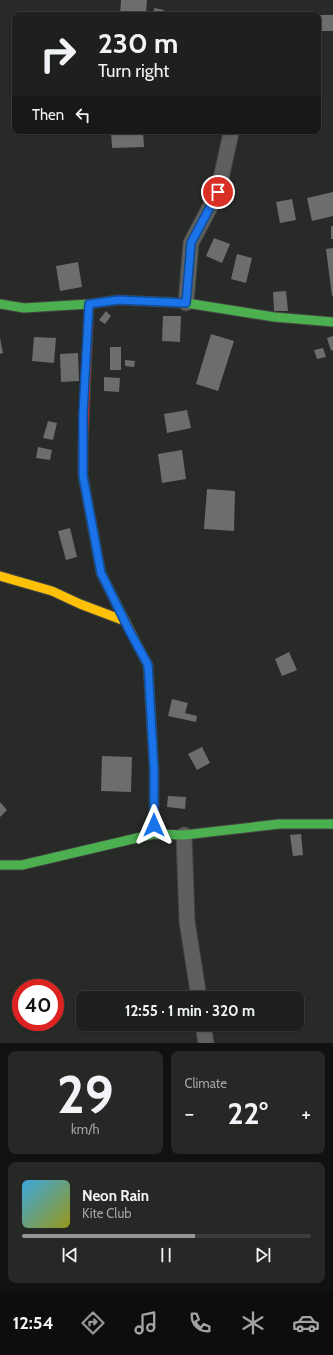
<!DOCTYPE html>
<html lang="en">
<head>
<meta charset="utf-8">
<style>
  body { margin:0; font-family:Cabin,sans-serif; background:#262826; color:#f1f3f6; height:100vh; display:flex; flex-direction:column; font-size:15px; white-space:nowrap }
  * { box-sizing:border-box; margin:0 }
  p { font-size:13px; color:#a1a3a4 }
  .icon { flex:none; width:22px; height:22px; fill:none; stroke:currentColor; stroke-width:2; stroke-linecap:round; stroke-linejoin:round }
  .map { position:relative; height:1043px; overflow:hidden }
  .sheet { display:flex; flex-direction:column; gap:8px; padding:8px; background:#101210; flex:1 }
  .sheet>* { flex:none }
  .top-card { position:absolute; left:12px; top:12px; width:309px; height:122px; border-radius:8px; box-shadow:0 1px 3px #0004,0 0 0 1px #3c3e3b; background:#1e201d; color:#f1f3f6; overflow:hidden }
  .speed { position:absolute; left:12px; top:979px; display:flex; gap:8px; font-size:20px; font-weight:700; text-align:center }
  .speed>* { display:grid; place-content:center; width:52px; height:52px; border-radius:50%; background:#1e201d; box-shadow:0 1px 3px #0004,0 0 0 1px #3c3e3b; line-height:1 }
  .speed .limit { border:6px solid #d22; background:#fff; color:#111 }
  .pin { position:absolute; display:grid; place-items:center; width:34px; height:34px; color:#fff; margin:-17px; border:2px solid #fff; border-radius:50%; box-shadow:0 1px 4px #0007 }
  .me { position:absolute; width:44px; margin:-22px; rotate:0deg; stroke-linejoin:round; filter:drop-shadow(0 0 3px #0008) }
  .turn { display:flex; align-items:center; gap:14px; height:84px; padding:0 20px; font-size:18px }
  .turn .icon { width:52px; height:52px; stroke-width:2.5 }
  .turn b { display:block; font-size:28px; line-height:34px }
  .then { display:flex; align-items:center; height:38px; padding:0 20px; background:#0003; gap:8px; font-size:15px }
  .big { font-size:30px; font-weight:800; line-height:1.1 }
  .sheet .card { flex:1; display:flex; flex-direction:column; justify-content:center; gap:6px; min-width:0; padding:0 14px; border-radius:8px; background:#262826 }
  .sheet .dial { align-items:center; gap:0 }
  .dial b { font-size:52px; line-height:1 }
  .song { display:flex; align-items:center; gap:12px }
  .cover { width:48px; height:48px; border-radius:6px; background:linear-gradient(135deg,hsl(200 70% 55%),hsl(60 70% 35%)) }
  .played { height:4px; border-radius:2px; background:linear-gradient(90deg,#959794 60%,#3c3e3b 60%) }
  .keys { display:flex; justify-content:space-around; direction:ltr }
  .heat { display:flex; justify-content:space-between; align-items:center; font-size:22px; direction:ltr }
  .sheet .tiles { flex:1; display:grid; gap:8px; grid-template-columns:1fr 1fr }
  .card:last-child { grid-column:span 2 }
  .trip { position:absolute; left:76px; top:991px; width:228px; height:40px; border-radius:8px; background:#1e201d; box-shadow:0 1px 3px #0004,0 0 0 1px #3c3e3b; font-weight:800; line-height:40px; text-align:center }
  .tabs { display:flex; height:64px; justify-content:space-around; align-items:center; background:#0c0d0c; color:#a1a3a4 }
  .tabs .icon { width:28px; height:28px }
  .tabs .active { color:#959794 }
  .tabs b { font-size:18px; color:#f1f3f6 }
  .map>svg:first-child { display:block }
  .building { fill:#6c6e6b }
  .lines { fill:none; stroke-linecap:round; stroke-linejoin:round }
  .street-casing { stroke:#434542; stroke-width:17 }
  .fast-casing { stroke:#434542; stroke-width:11 }
  .slow-casing { stroke:#434542; stroke-width:11 }
  .jam-casing { stroke:#434542; stroke-width:11 }
  .street { stroke:#5e605d; stroke-width:15 }
  .fast { stroke:#4caf50; stroke-width:9 }
  .slow { stroke:#ffc107; stroke-width:9 }
  .jam { stroke:#c62828; stroke-width:9 }
  .route-casing { stroke:#114b97; stroke-width:10 }
  .route { stroke:#1a73e8; stroke-width:7 }
</style>
</head>
<body>
<div class="map">
<svg width="333" height="1043" viewBox="0 0 333 1043">
  <rect width="100%" height="100%" fill="#282a27"/>
  <path class="building" d="M121 0H147L146 15H120Z
    M154 8 164 10 163 15H153Z
    M318 15H333V31H318Z
    M111 131H143L144 147 112 148Z
    M333 192V216L312 221 307 198Z
    M292 199 296 220 280 223 276 202Z
    M331 226H333V239H331Z
    M214 238 230 244 222 263 206 256Z
    M333 248V296H332L326 249Z
    M237 254 252 258 246 283 231 279Z
    M78 262 82 287 60 291 56 266Z
    M286 291 288 311H274L273 292Z
    M106 311 111 316 105 324 99 320Z
    M163 316H181L180 342 162 341Z
    M211 334 234 341 218 391 196 384Z
    M333 336V350L331 351 327 338Z
    M34 337 56 338 54 363 32 361Z
    M0 338 3 353 0 354Z
    M110 347H121V370H110Z
    M323 348 326 357 317 359 314 350Z
    M78 353 79 381 61 382 60 354Z
    M125 360 135 361 134 367 125 366Z
    M104 377 120 378 119 392 104 391Z
    M187 410 191 428 167 433 164 414Z
    M48 421 57 423 53 440 43 438Z
    M38 447 52 450 50 460 36 458Z
    M182 450 186 479 162 483 158 454Z
    M207 489 235 491 234 531 204 529Z
    M70 528 77 557 66 560 58 531Z
    M289 652 297 670 282 676 275 659Z
    M172 699 188 703 185 713 197 716 196 722 168 716Z
    M202 747 210 763 197 770 188 754Z
    M102 756 132 757 131 792 101 791Z
    M168 796 186 797 185 809 167 807Z
    M0 802 7 810 0 817Z
    M301 834 303 855 293 856 290 835Z"/>
  <g class="lines">
    <g class="street-casing">
      <path id="street" d="M186 303 191 243 218 192 231 133
        M184 835 187 921 199 998
        M203 1024 206 1043"/>
    </g>
    <g class="fast-casing">
      <path id="fast" d="M0 304 24 308 89 304 118 300 186 303 274 317 333 322
        M83 447V476L101 573 125 621
        M142 654 148 665 154 769V834
        M0 865H22L154 834 184 835 279 824H333"/>
    </g>
    <g class="slow-casing">
      <path id="slow" d="M0 576 52 591 80 604 125 621 142 654"/>
    </g>
    <g class="jam-casing">
      <path id="jam" d="M83 447 89 304"/>
    </g>
    <use href="#street" class="street"/>
    <use href="#fast" class="fast"/>
    <use href="#slow" class="slow"/>
    <use href="#jam" class="jam"/>
  </g>
  <g class="lines">
    <g class="route-casing">
      <path id="route" d="M154 825V769L148 665 130 632 101 573 83 476V414L89 304 118 300 186 303 191 243 218 192"/>
    </g>
    <use href="#route" class="route"/>
  </g>
</svg>
<div class="speed"><div class="limit">40</div></div>
<div class="pin" style="left:218px;top:192px;background:#d93025"><svg class="icon" aria-label="arrive" viewBox="0 0 24 24"><path d="M6 21V4h12l-3 4 3 4H6"/></svg></div>
<svg class="me" style="left:154px;top:825px" viewBox="-20 -20 40 40"><path d="M0-17L14 15 0 8-14 15z" fill="#1a73e8" stroke="#fff" stroke-width="4"/></svg>
<div class="trip">12:55 · 1 min · 320 m</div>
<div class="top-card">
<div class="turn"><svg class="icon" aria-label="right" viewBox="0 0 24 24"><path d="M7 20v-9h11M14 6l5 5-5 5"/></svg><div><b>230 m</b>Turn right</div></div>
<div class="then">Then<svg class="icon" aria-label="left" viewBox="0 0 24 24"><path d="M17 20v-9H6M10 6l-5 5 5 5"/></svg></div>
</div>
</div>
<section class="sheet">
<div class="tiles">
<div class="card dial"><b>29</b><p>km/h</p></div>
<div class="card"><p>Climate</p>
<div class="heat"><a>−</a><b class="big">22°</b><a>+</a></div>
</div>
<div class="card">
<div class="song"><i class="cover"></i><div><b>Neon Rain</b><p>Kite Club</p></div></div>
<div class="played"></div>
<div class="keys"><svg class="icon" aria-label="previous" viewBox="0 0 24 24"><path d="M18 5L8 12l10 7zM5 5v14"/></svg><svg class="icon" aria-label="pause" viewBox="0 0 24 24"><path d="M8 5v14M16 5v14"/></svg><svg class="icon" aria-label="next" viewBox="0 0 24 24"><path d="M6 5l10 7-10 7zM19 5v14"/></svg></div>
</div>
</div>
</section>
<nav class="tabs">
<b>12:54</b>
<svg class="icon active" aria-label="directions" viewBox="0 0 24 24"><path d="M12 3l9 9-9 9-9-9zM9 14v-3h6M13 9l2 2-2 2"/></svg>
<svg class="icon" aria-label="music" viewBox="0 0 24 24"><path d="M9 18V5l10-2v13"/><circle cx="6" cy="18" r="3"/><circle cx="16" cy="16" r="3"/></svg>
<svg class="icon" aria-label="phone" viewBox="0 0 24 24"><path d="M5 4h4l2 5-3 2q2 4 5 5l2-3 5 2v4C11 20 4 13 5 4z"/></svg>
<svg class="icon" aria-label="climate" viewBox="0 0 24 24"><path d="M12 3v18M4 7l16 10M4 17L20 7"/></svg>
<svg class="icon" aria-label="car" viewBox="0 0 24 24"><path d="M5 17H2v-5l4-1 3-4h7l3 4 3 1v5h-3M9 17h6M6 11h13"/><circle cx="7" cy="17" r="2"/><circle cx="17" cy="17" r="2"/></svg>
</nav>
</body>
</html>
